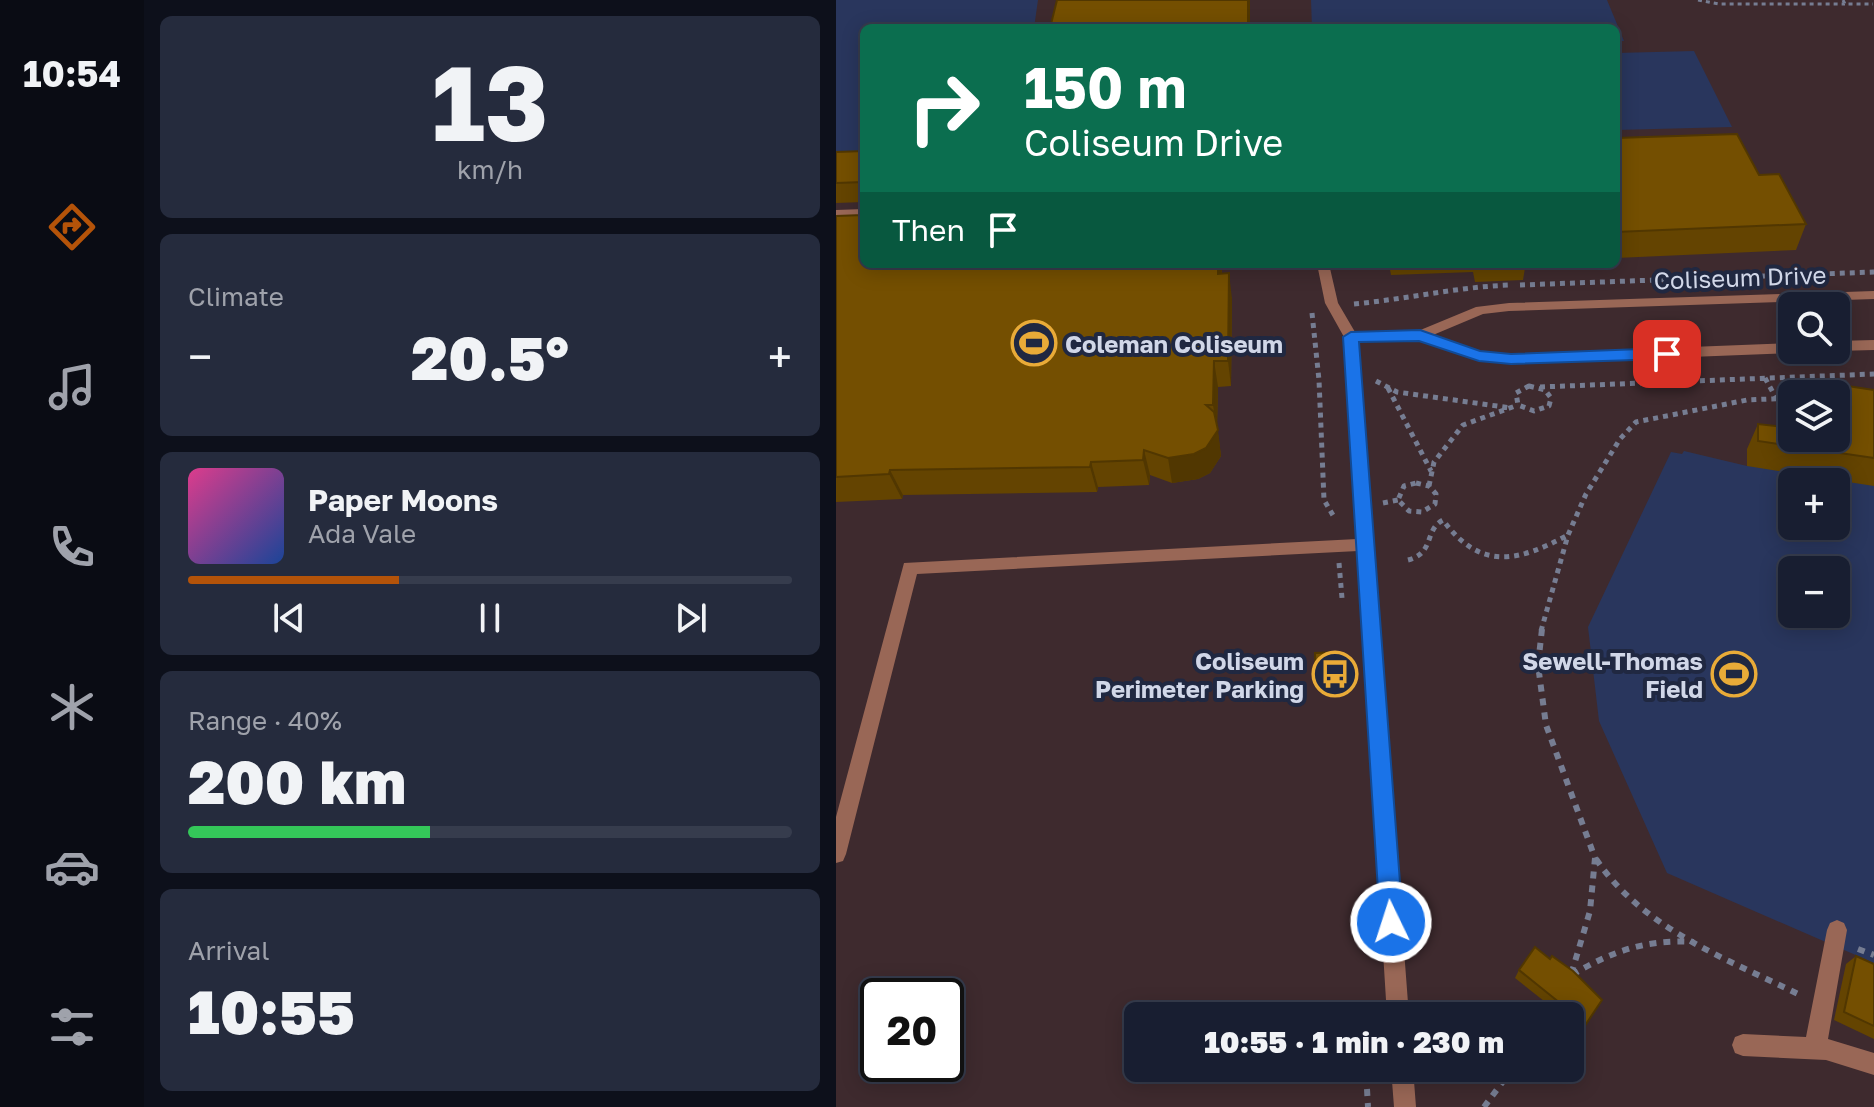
<!DOCTYPE html>
<html lang="en">
<head>
<meta charset="utf-8">
<style>
  body { margin:0; font-family:"Golos Text",sans-serif; background:#252b3d; color:#f1f3f6; height:100vh; display:flex; flex-direction:column; font-size:30px; white-space:nowrap }
  * { box-sizing:border-box; margin:0 }
  p { font-size:26px; color:#9fa2ab }
  .icon { flex:none; width:44px; height:44px; fill:none; stroke:currentColor; stroke-width:2; stroke-linecap:round; stroke-linejoin:round }
  .map { position:relative; flex:1; overflow:hidden }
  .drawer { display:flex; flex-direction:column; gap:16px; padding:16px; background:#0d101b; width:692px }
  .drawer>* { flex:none }
  .hud { position:absolute; left:24px; top:24px; width:760px; height:244px; border-radius:12px; box-shadow:0 4px 20px #0003,0 0 0 2px #363c4d; background:#0b6e4f; color:#fff; overflow:hidden }
  .controls { position:absolute; left:942px; top:292px; display:grid; gap:16px }
  .controls a { display:grid; place-items:center; width:72px; height:72px; border-radius:12px; background:#181e31; box-shadow:0 4px 20px #0003,0 0 0 2px #363c4d; font-size:40px }
  .speed { position:absolute; left:24px; top:978px; display:flex; gap:16px; font-size:40px; font-weight:700; text-align:center }
  .speed>* { display:grid; place-content:center; width:104px; height:104px; border-radius:50%; background:#181e31; box-shadow:0 4px 20px #0003,0 0 0 2px #363c4d; line-height:1 }
  .speed .limit { border:4px solid #111; border-radius:12px; background:#fff; color:#111 }
  .pin { position:absolute; display:grid; place-items:center; width:68px; height:68px; color:#fff; margin:-34px; border-radius:16px; box-shadow:0 4px 12px #0006 }
  .me { position:absolute; width:88px; margin:-44px; rotate:356deg; stroke-linejoin:round; filter:drop-shadow(0 0 6px #0008) }
  .turn { display:flex; align-items:center; gap:28px; height:168px; padding:0 32px; font-size:36px }
  .turn .icon { width:104px; height:104px; stroke-width:2.5 }
  .turn b { display:block; font-size:56px; line-height:68px }
  .then { display:flex; align-items:center; height:76px; padding:0 32px; background:#0003; gap:16px; font-size:30px }
  .big { font-size:60px; font-weight:800; line-height:1.1 }
  .drawer .card { flex:1; display:flex; flex-direction:column; justify-content:center; gap:12px; min-width:0; padding:0 28px; border-radius:12px; background:#252b3d }
  .drawer .dial { align-items:center; gap:0 }
  .dial b { font-size:104px; line-height:1 }
  .song { display:flex; align-items:center; gap:24px }
  .cover { width:96px; height:96px; border-radius:12px; background:linear-gradient(135deg,hsl(330 70% 55%),hsl(220 70% 35%)) }
  .played { height:8px; border-radius:4px; background:linear-gradient(90deg,#b45309 35%,#363c4d 35%) }
  .keys { display:flex; justify-content:space-around; direction:ltr }
  .heat { display:flex; justify-content:space-between; align-items:center; font-size:44px; direction:ltr }
  .charge { height:12px; border-radius:6px; background:linear-gradient(90deg,#34c759 40%,#363c4d 0) }
  .trip { position:absolute; left:288px; top:1002px; width:460px; height:80px; border-radius:12px; background:#181e31; box-shadow:0 4px 20px #0003,0 0 0 2px #363c4d; font-weight:800; line-height:80px; text-align:center }
  main { display:flex; flex:1; min-height:0 }
  .menu { display:flex; flex-direction:column; width:144px; justify-content:space-around; align-items:center; background:#0a0c14; color:#9fa2ab }
  .menu .icon { width:56px; height:56px }
  .menu .on { color:#b45309 }
  .menu b { font-size:36px; color:#f1f3f6 }
  .map>svg:first-child { display:block }
  .education { fill:#3e2a2e; fill-rule:evenodd }
  .green { fill:#29365d; fill-rule:evenodd }
  .lines { fill:none; stroke-linecap:round; stroke-linejoin:round }
  .path-far2 { stroke:#767d92; stroke-width:3; stroke-dasharray:4 4; stroke-linecap:butt }
  .path-far1 { stroke:#767d92; stroke-width:5; stroke-dasharray:5 5; stroke-linecap:butt }
  .path { stroke:#767d92; stroke-width:6; stroke-dasharray:7 7; stroke-linecap:butt }
  .lane { fill:#996756; fill-rule:evenodd }
  .wall { fill:#644401 }
  .shaded-wall { fill:#513701 }
  .building { fill:#744f01; stroke:#513701; stroke-width:2 }
  .route { fill:#1a73e8; stroke:#114b97; stroke-width:2 }
  .labels { text-anchor:middle; dominant-baseline:central; stroke-width:8; stroke-linejoin:round; paint-order:stroke }
  .street-label { font-size:24px; fill:#d1d7e8; stroke:#202841 }
  .poi-label { font-size:24px; font-weight:bold; fill:#d1d7e8; stroke:#202841; text-anchor:end }
</style>
</head>
<body>
<main>
<nav class="menu">
<b>10:54</b>
<svg class="icon on" aria-label="directions" viewBox="0 0 24 24"><path d="M12 3l9 9-9 9-9-9zM9 14v-3h6M13 9l2 2-2 2"/></svg>
<svg class="icon" aria-label="music" viewBox="0 0 24 24"><path d="M9 18V5l10-2v13"/><circle cx="6" cy="18" r="3"/><circle cx="16" cy="16" r="3"/></svg>
<svg class="icon" aria-label="phone" viewBox="0 0 24 24"><path d="M5 4h4l2 5-3 2q2 4 5 5l2-3 5 2v4C11 20 4 13 5 4z"/></svg>
<svg class="icon" aria-label="climate" viewBox="0 0 24 24"><path d="M12 3v18M4 7l16 10M4 17L20 7"/></svg>
<svg class="icon" aria-label="car" viewBox="0 0 24 24"><path d="M5 17H2v-5l4-1 3-4h7l3 4 3 1v5h-3M9 17h6M6 11h13"/><circle cx="7" cy="17" r="2"/><circle cx="17" cy="17" r="2"/></svg>
<svg class="icon" aria-label="filters" viewBox="0 0 24 24"><path d="M4 7h16M4 17h16"/><circle cx="9" cy="7" r="2"/><circle cx="15" cy="17" r="2"/></svg>
</nav>
<section class="drawer">
<div class="card dial"><b>13</b><p>km/h</p></div>
<div class="card"><p>Climate</p>
<div class="heat"><a>−</a><b class="big">20.5°</b><a>+</a></div>
</div>
<div class="card">
<div class="song"><i class="cover"></i><div><b>Paper Moons</b><p>Ada Vale</p></div></div>
<div class="played"></div>
<div class="keys"><svg class="icon" aria-label="previous" viewBox="0 0 24 24"><path d="M18 5L8 12l10 7zM5 5v14"/></svg><svg class="icon" aria-label="pause" viewBox="0 0 24 24"><path d="M8 5v14M16 5v14"/></svg><svg class="icon" aria-label="next" viewBox="0 0 24 24"><path d="M6 5l10 7-10 7zM19 5v14"/></svg></div>
</div>
<div class="card"><p>Range · 40%</p><b class="big">200 km</b><div class="charge"></div></div>
<div class="card"><p>Arrival</p><b class="big">10:55</b></div>
</section>
<div class="map">
<svg width="1038" height="1107" viewBox="0 0 1038 1107">
  <rect width="100%" height="100%" fill="#202841"/>
  <path class="education" d="M0 0H1038V1107H0ZM28 28H780V264H28ZM956 306H1000V350H956ZM956 394H1000V438H956ZM956 482H1000V526H956ZM956 570H1000V614H956ZM42 996H110V1064H42ZM302 1016H734V1068H302Z"/>
  <path class="green" d="M0 0H202L198 28H28V171L0 172Z
    M475 0H771L788 41H780V28H476Z
    M858 51 896 127 780 130V53Z
    M1038 417V963L831 873 763 721 752 627 835 452 846 454 848 451 911 466V449L966 456ZM956 482H1000V526H956ZM956 570H1000V614H956Z"/>
  <g class="lines">
    <path class="path-far2" d="M862 0 883 4H1009
      M1007 0 1009 4H1037"/>
    <path class="path-far1" d="M684 285 1038 272
      M518 304C571 299 621 287 674 285
      M476 313 483 380 488 500 498 517
      M929 378 940 398
      M540 381 561 392 675 408
      M693 386 709 390 715 398 713 406 698 411 682 405 680 393Z
      M704 387 1038 374
      M552 388 595 471
      M580 483 593 486 600 494 599 504 586 512 573 511 562 500 568 486Z
      M593 486 598 462 627 425 682 405
      M547 503 562 500
      M572 560C599 553 588 530 607 520 644 571 682 562 732 535
      M503 563 506 598
      M705 631 732 535 750 494 784 439 800 422 911 400 956 398"/>
    <path class="path" d="M706 629 702 665 710 725 759 858 754 911 735 975
      M760 859C807 929 891 959 964 995
      M1022 949 1038 955
      M736 975C776 951 811 939 858 942
      M710 1016 715 1007
      M531 1089 532 1107
      M648 1107 677 1068"/>
    <path class="lane" d="M28 209V217L0 218V210Z
      M481 264H493L502 303 519 332 582 331 640 307 673 303 1038 291V299L673 311 647 314 597 335 644 352 675 354 956 343V350H962L956 353 675 364 643 361 583 339 522 341 573 1016H551L522 551 81 574 10 854 7 861 0 863V817L68 563 521 539 508 337 489 303Z
      M1038 340V350L1000 351 998 350 1000 341Z
      M1001 920 1008 923 1011 930 992 1039 1038 1053V1075L990 1060 907 1056 899 1053 896 1045 899 1037 907 1034 970 1037 991 930 994 923Z
      M555 1068H577L580 1107H558Z"/>
  </g>
  <path class="wall" d="M780 138 923 175 970 224 960 250 780 258Z
    M28 151V202L0 203V152Z
    M0 216 28 264H386V274L396 299 395 386 382 387 381 426 385 456 374 473 362 479 336 483 314 475 313 485 262 487 261 492 67 495 66 499 0 502Z
    M553 264H764V265L689 268 687 280 639 282 637 272 555 275Z
    M978 381 1038 390V486L911 466V449L922 424 1000 438V394H972Z
    M503 652 505 688 481 690 480 684Z
    M1020 956 1038 964V1039L998 1020 1010 964Z
    M683 970 766 1000 746 1031 734 1022V1016H727L679 978Z"/>
  <path class="shaded-wall" d="M412 0H414V28H412Z
    M382 264H386L385 299 382 274Z
    M393 273 396 299 395 386 392 361Z
    M378 361 382 387 381 430 377 405Z
    M382 430 385 456 374 473 362 479 336 483 332 458Z
    M308 450 314 475 313 485 307 460Z
    M255 462 262 487 261 492 254 467Z
    M54 470 67 495 66 499 53 474Z"/>
  <path class="building" d="M221 0H412V28H214Z
    M901 134 923 175 943 174 970 224 780 232V138Z
    M28 151V182L0 183V152Z
    M28 213V264H382V274L393 273 392 361H378L377 405H370L378 412 382 430 370 448 358 454 332 458 308 450 307 460 255 462 254 467 54 470 53 474 0 477V216L27 215Z
    M978 381 1038 390V458L922 441V424L956 428V438H1000V394H978Z
    M503 652 505 682 480 684 479 653Z
    M699 947 714 959 716 956 737 971 766 1000 750 1024 683 970Z
    M1020 956 1038 964V1026L1008 1012Z"/>
  <path class="route" d="M584 330 644 351 675 354 831 348 838 354 831 359 675 364 643 361 583 341 523 342 567 922 564 930 555 934 547 930 544 922 507 337 515 332Z"/>
  <defs>
    <g id="stadium-ring" transform="scale(2.3)"><circle r="9.5" fill="#202841" stroke="#e9ab38" stroke-width="1.5"/><path d="M0-5a6.5 5 0 1 0 0 10a6.5 5 0 1 0 0-10ZM-3.5-1.8h7v3.6h-7Z" fill="#e9ab38"/></g>
    <g id="bus-ring" transform="scale(2.3)"><circle r="9.5" fill="#202841" stroke="#e9ab38" stroke-width="1.5"/><path d="M-5-6H5V4H4V6H2V4H-2V6H-4V4H-5ZM-3.5-4V0h7V-4ZM-3.5 1.2v1.5H-2V1.2ZM2 1.2v1.5H3.5V1.2Z" fill="#e9ab38"/></g>
  </defs>
  <g fill-rule="evenodd">
    <use href="#stadium-ring" x="198" y="343"/>
    <use href="#bus-ring" x="499" y="674"/>
    <use href="#stadium-ring" x="898" y="674"/>
  </g>
  <g class="labels">
    <g class="street-label">
      <text transform="translate(904 277) rotate(-2)">Coliseum Drive</text>
    </g>
    <g class="poi-label">
      <text x="229" y="343" text-anchor="start">Coleman Coliseum</text>
      <text x="468" y="660">Coliseum<tspan x="468" dy="28">Perimeter Parking</tspan></text>
      <text x="867" y="660">Sewell-Thomas<tspan x="867" dy="28">Field</tspan></text>
    </g>
  </g>
</svg>
<div class="controls">
<a><svg class="icon" aria-label="search" viewBox="0 0 24 24"><circle cx="10" cy="10" r="6"/><path d="M15 15l6 6"/></svg></a>
<a><svg class="icon" aria-label="layers" viewBox="0 0 24 24"><path d="M12 4l9 5-9 5-9-5zM3 14l9 5 9-5"/></svg></a>
<a>+</a>
<a>−</a>
</div>
<div class="speed"><div class="limit">20</div></div>
<div class="pin" style="left:831px;top:354px;background:#d93025"><svg class="icon" aria-label="arrive" viewBox="0 0 24 24"><path d="M6 21V4h12l-3 4 3 4H6"/></svg></div>
<svg class="me" style="left:555px;top:922px" viewBox="-20 -20 40 40"><circle r="17" fill="#1a73e8" stroke="#fff" stroke-width="3"/><path d="M0-11L8 9 0 5-8 9z" fill="#fff"/></svg>
<div class="trip">10:55 · 1 min · 230 m</div>
<div class="hud">
<div class="turn"><svg class="icon" aria-label="right" viewBox="0 0 24 24"><path d="M7 20v-9h11M14 6l5 5-5 5"/></svg><div><b>150 m</b>Coliseum Drive</div></div>
<div class="then">Then<svg class="icon" aria-label="arrive" viewBox="0 0 24 24"><path d="M6 21V4h12l-3 4 3 4H6"/></svg></div>
</div>
</div>
</main>
</body>
</html>
